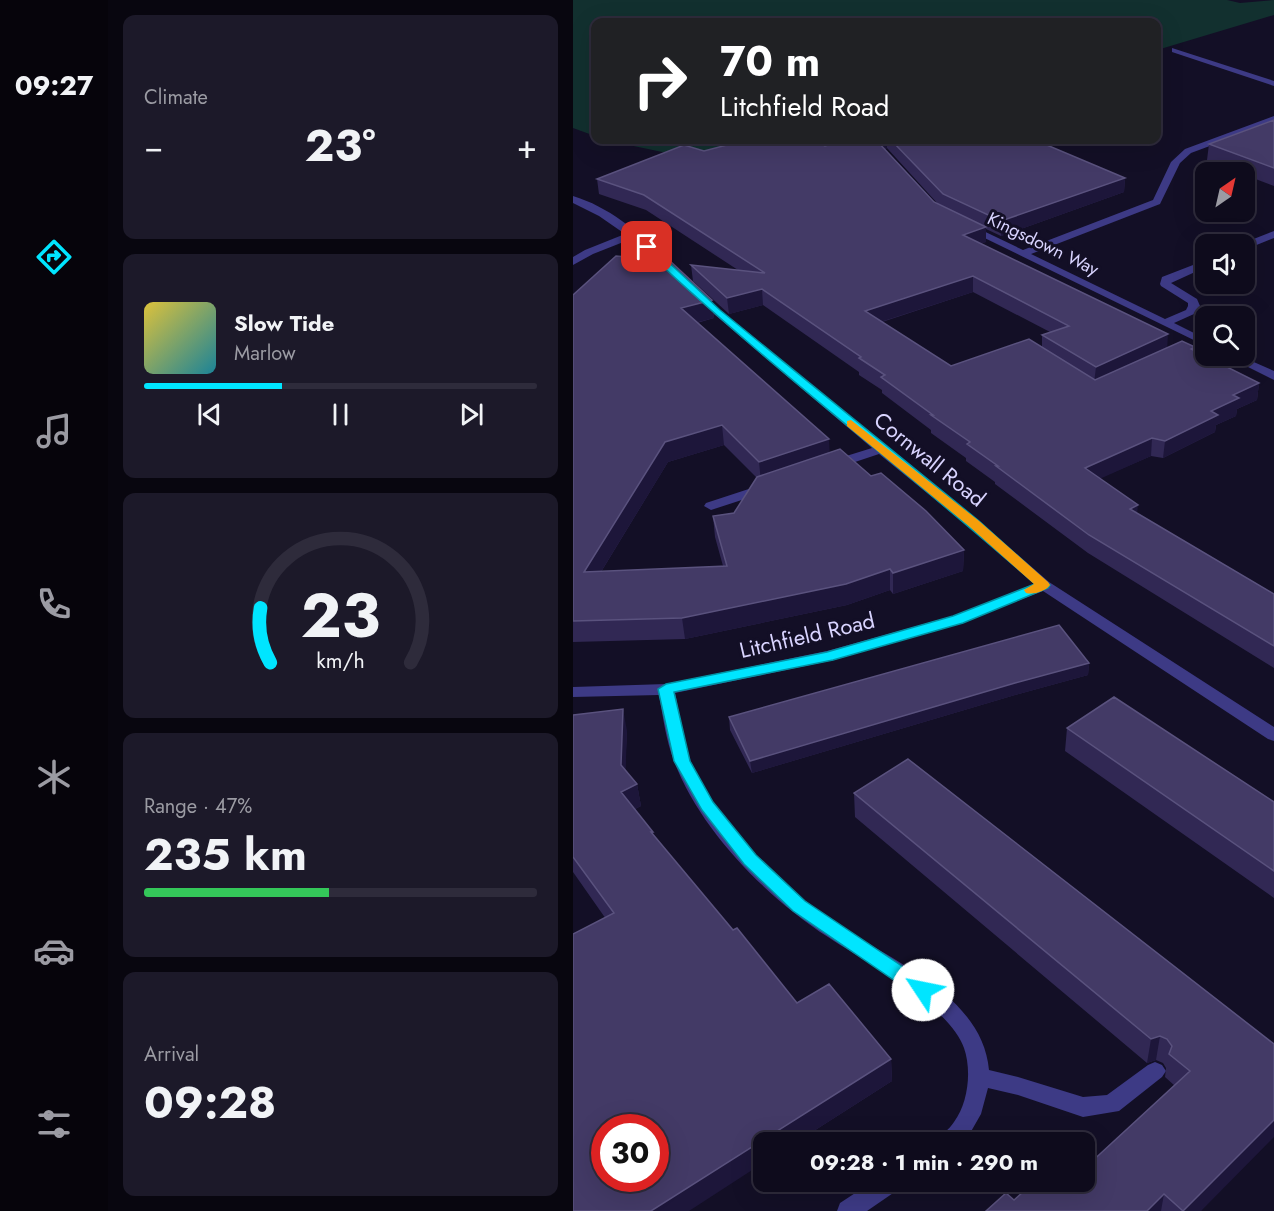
<!DOCTYPE html>
<html lang="en">
<head>
<meta charset="utf-8">
<style>
  body { margin:0; font-family:Jost,sans-serif; background:#1c1929; color:#f1f3f6; height:100vh; display:flex; flex-direction:column; font-size:22px; white-space:nowrap }
  * { box-sizing:border-box; margin:0 }
  p { font-size:20px; color:#9b9ba3 }
  .icon { flex:none; width:33px; height:33px; fill:none; stroke:currentColor; stroke-width:2; stroke-linecap:round; stroke-linejoin:round }
  .map { position:relative; flex:1; overflow:hidden }
  .side { display:flex; flex-direction:column; gap:15px; padding:15px; background:#08060f; width:465px }
  .side>* { flex:none }
  .guide { position:absolute; left:18px; top:18px; width:570px; height:126px; border-radius:12px; box-shadow:0 6px 24px #0002,0 0 0 2px #2e2b3b; background:#202124; color:#fff; overflow:hidden }
  .needle { width:39px; rotate:34deg }
  .tools { position:absolute; left:622px; top:162px; display:grid; gap:12px }
  .tools a { display:grid; place-items:center; width:60px; height:60px; border-radius:12px; background:#0e0b1c; box-shadow:0 6px 24px #0002,0 0 0 2px #2e2b3b; font-size:30px }
  .speed { position:absolute; left:18px; top:1114px; display:flex; gap:12px; font-size:30px; font-weight:700; text-align:center }
  .speed>* { display:grid; place-content:center; width:78px; height:78px; border-radius:50%; background:#0e0b1c; box-shadow:0 6px 24px #0002,0 0 0 2px #2e2b3b; line-height:1 }
  .speed .limit { border:9px solid #d22; background:#fff; color:#111 }
  .pin { position:absolute; display:grid; place-items:center; width:51px; height:51px; color:#fff; margin:-26px; border-radius:12px; box-shadow:0 3px 9px #0006 }
  .me { position:absolute; width:66px; margin:-33px; rotate:304deg; stroke-linejoin:round; filter:drop-shadow(0 0 4px #0008) }
  .turn { display:flex; align-items:center; gap:21px; height:126px; padding:0 30px; font-size:27px }
  .turn .icon { width:78px; height:78px; stroke-width:2.5 }
  .turn b { display:block; font-size:42px; line-height:51px }
  .big { font-size:45px; font-weight:700; line-height:1.1 }
  .side .tile { flex:1; display:flex; flex-direction:column; justify-content:center; gap:9px; min-width:0; padding:0 21px; border-radius:12px; background:#1c1929 }
  .side .dial { align-items:center; gap:0 }
  .dial svg { height:156px; overflow:visible; fill:none; stroke:#2e2b3b; stroke-width:7; stroke-linecap:round; text-anchor:middle }
  .dial text { fill:#f1f3f6; stroke:none }
  .song { display:flex; align-items:center; gap:18px }
  .cover { width:72px; height:72px; border-radius:9px; background:linear-gradient(135deg,hsl(50 70% 55%),hsl(190 70% 35%)) }
  .played { height:6px; border-radius:3px; background:linear-gradient(90deg,#00e5ff 35%,#2e2b3b 35%) }
  .keys { display:flex; justify-content:space-around; direction:ltr }
  .heat { display:flex; justify-content:space-between; align-items:center; font-size:33px; direction:ltr }
  .charge { height:9px; border-radius:4px; background:linear-gradient(90deg,#34c759 47%,#2e2b3b 0) }
  .trip { position:absolute; left:180px; top:1132px; width:342px; height:60px; border-radius:12px; background:#0e0b1c; box-shadow:0 6px 24px #0002,0 0 0 2px #2e2b3b; font-weight:700; line-height:60px; text-align:center }
  main { display:flex; flex:1; min-height:0 }
  .tab-bar { display:flex; flex-direction:column; width:108px; justify-content:space-around; align-items:center; background:#06040b; color:#9b9ba3 }
  .tab-bar .icon { width:42px; height:42px }
  .tab-bar .selected { color:#00e5ff }
  .tab-bar b { font-size:27px; color:#f1f3f6 }
  .map>svg:first-child { display:block }
  .green { fill:#12302f }
  .lines { fill:none; stroke-linecap:round; stroke-linejoin:round }
  .minor { fill:#3d3a85; fill-rule:evenodd }
  .wall { fill:#312854; fill-rule:evenodd }
  .shaded-wall { fill:#1d163a }
  .building { fill:#433a66; stroke:#5a527e; stroke-width:1.5; fill-rule:evenodd }
  .route { fill:#00e5ff; stroke:#0095a6; stroke-width:1.5 }
  .slow { fill:#f59e0b }
  .labels { text-anchor:middle; dominant-baseline:central; stroke-width:6; stroke-linejoin:round; paint-order:stroke }
  .far-street-label { font-size:18px; fill:#d9d4ff; stroke:#130f26 }
  .street-label { font-size:22px; fill:#d9d4ff; stroke:#130f26 }
</style>
</head>
<body>
<main>
<nav class="tab-bar">
<b>09:27</b>
<svg class="icon selected" aria-label="directions" viewBox="0 0 24 24"><path d="M12 3l9 9-9 9-9-9zM9 14v-3h6M13 9l2 2-2 2"/></svg>
<svg class="icon" aria-label="music" viewBox="0 0 24 24"><path d="M9 18V5l10-2v13"/><circle cx="6" cy="18" r="3"/><circle cx="16" cy="16" r="3"/></svg>
<svg class="icon" aria-label="phone" viewBox="0 0 24 24"><path d="M5 4h4l2 5-3 2q2 4 5 5l2-3 5 2v4C11 20 4 13 5 4z"/></svg>
<svg class="icon" aria-label="climate" viewBox="0 0 24 24"><path d="M12 3v18M4 7l16 10M4 17L20 7"/></svg>
<svg class="icon" aria-label="car" viewBox="0 0 24 24"><path d="M5 17H2v-5l4-1 3-4h7l3 4 3 1v5h-3M9 17h6M6 11h13"/><circle cx="7" cy="17" r="2"/><circle cx="17" cy="17" r="2"/></svg>
<svg class="icon" aria-label="filters" viewBox="0 0 24 24"><path d="M4 7h16M4 17h16"/><circle cx="9" cy="7" r="2"/><circle cx="15" cy="17" r="2"/></svg>
</nav>
<section class="side">
<div class="tile"><p>Climate</p>
<div class="heat"><a>−</a><b class="big">23°</b><a>+</a></div>
</div>
<div class="tile">
<div class="song"><i class="cover"></i><div><b>Slow Tide</b><p>Marlow</p></div></div>
<div class="played"></div>
<div class="keys"><svg class="icon" aria-label="previous" viewBox="0 0 24 24"><path d="M18 5L8 12l10 7zM5 5v14"/></svg><svg class="icon" aria-label="pause" viewBox="0 0 24 24"><path d="M8 5v14M16 5v14"/></svg><svg class="icon" aria-label="next" viewBox="0 0 24 24"><path d="M6 5l10 7-10 7zM19 5v14"/></svg></div>
</div>
<div class="tile dial"><svg viewBox="0 0 100 80">
<path d="M14 69A42 42 0 1 1 86 69"/>
<path d="M14 69A42 42 0 0 1 9 41" stroke="#00e5ff"/>
<text x="50" y="56" font-size="32" font-weight="700">23</text>
<text x="50" y="72" font-size="11">km/h</text>
</svg></div>
<div class="tile"><p>Range · 47%</p><b class="big">235 km</b><div class="charge"></div></div>
<div class="tile"><p>Arrival</p><b class="big">09:28</b></div>
</section>
<div class="map">
<svg width="701" height="1211" viewBox="0 0 701 1211">
  <rect width="100%" height="100%" fill="#130f26"/>
  <path class="green" d="M0 0H654L667 3 701 0V15L584 50V22H22V136L0 128Z
    M32 140H209L137 162Z"/>
  <g class="lines">
    <path class="minor" d="M599 48 701 81V86L599 52Z
      M701 116V122L618 153 607 163 587 204 458 254 592 319 613 310 615 306V303L588 286 587 284 589 277 633 260V267L598 283 624 299 627 306 621 314 601 323 633 339V346L391 228 400 226 450 250 580 200 598 162 612 149Z
      M0 196C43 209 76 242 108 272V276H100L58 239 20 254 0 265V257L12 250 52 234 26 216 0 203Z
      M701 231V238L676 248 672 249V244H668Z
      M125 292 406 521 476 582 701 727V741L695 739 470 591 390 622 261 660 102 693C107 715 109 738 117 759 135 807 176 851 214 885 235 904 259 921 283 936 334 968 410 1002 416 1070L445 1077 510 1097 534 1095 575 1065 582 1062 589 1065 593 1071 589 1077 546 1111 510 1117 445 1095 415 1088 408 1114 392 1142 364 1143C368 1134 376 1130 381 1122 395 1103 399 1071 391 1048 376 1005 292 962 255 937 194 898 127 830 101 761 93 740 90 717 86 695L0 697V687L93 684 254 651 380 616 461 584 396 527 306 454 264 468H254L252 465 254 462 299 448 121 297 120 295Z
      M653 356H667L701 371V380Z
      M191 484 196 485 198 488 196 491 138 510 131 506 133 503Z
      M299 1182H329L326 1189 294 1211H264L267 1203Z"/>
  </g>
  <path class="wall" d="M701 120V186L672 175V172H666L634 160 636 144Z
    M273 140H462L552 178 551 192 428 236 413 229V242L408 243 594 348 622 347V351L686 383 684 400 664 409 663 416 643 425 642 432 590 458 578 456 527 478 564 513 701 594V668L515 553 422 484V482L393 461V458L358 433V430L309 393V390L286 375V372L190 305 156 314 120 281 118 265 165 270 73 210 26 194 24 179 131 151 252 146ZM314 148 365 204 361 202 312 149ZM400 292 477 332 469 335V347L378 366 309 322Z
    M0 295 139 300 141 318 124 323 256 439V453L298 476 391 550 390 571 320 594 317 590 274 605 112 639 0 642ZM151 445 184 478 161 513 140 516 142 537 150 566 28 572 95 462Z
    M516 663 515 675 442 695 179 773 157 730 156 717Z
    M0 715 54 731 52 770 64 784 68 806 62 809 80 832V835L160 930 224 1003 318 1059 319 1081 222 1143H190L0 872Z
    M494 728 701 802V898L492 751Z
    M281 793 701 1044 628 1211H413L441 1200 515 1165 602 1086 592 1077 593 1068 590 1063 583 1060 574 1063 282 817Z"/>
  <path class="shaded-wall" d="M302 140H314V148L302 152Z
    M552 178 551 192 428 236V221Z
    M413 227V242L390 250V235Z
    M400 276V292L292 327V311Z
    M189 289 190 305 156 314 154 298Z
    M139 300 141 318 110 326 108 308Z
    M595 334 594 351 521 383 523 367Z
    M686 383 684 400 664 409 663 416 643 425 642 432 590 458 592 441 638 411 660 395Z
    M149 425 151 445 95 462 15 593 11 572 92 442Z
    M579 438 578 456 511 486 512 468Z
    M256 439 257 459 188 482 186 462Z
    M565 505 563 523 557 509Z
    M391 550 390 571 320 594V573Z
    M317 569V590L274 605 112 639 109 618Z
    M516 663 515 675 442 695 179 773 177 761 442 683Z
    M50 709 54 731 52 787 48 765Z
    M64 784 68 806 52 814 48 792Z
    M587 1036 583 1060 574 1063 578 1039Z
    M318 1059 319 1081 222 1143H190V1163L116 1211H78Z
    M701 1120V1137L628 1211H610Z
    M591 1194 588 1211H574Z"/>
  <path class="building" d="M701 120V168L636 144Z
    M173 140H238L252 146 273 140H303L361 202 413 227 390 235 595 334 523 367 469 335 496 326 400 276 292 311 378 366 456 339 522 380 609 341 622 347 618 349 686 383 660 395 666 398 638 411 645 415 592 441 579 438 512 468 565 505 557 509 701 594V646L516 535 423 466H425L394 444 397 442 358 415H360L308 377 312 375 286 358 288 357 189 289 154 298 118 265 192 273 71 195 24 179 111 145 131 151Z
    M318 140H462L552 178 428 221 370 194Z
    M43 256 97 261 139 300 108 308 256 439 186 462 149 425 92 442 11 572 154 566 140 516 161 513 184 477 267 449 298 476 308 473 353 511 391 550 320 573 317 569 273 584 109 618 0 621V295Z
    M486 625 516 663 442 683 177 761 156 717Z
    M541 697 701 802V871L494 728Z
    M50 709 48 765 64 784 48 792 80 832H78L160 930 164 928 224 1003 256 984 318 1059 78 1211H0V934L41 913 0 857V715ZM32 1128H82V1179H32Z
    M335 759 701 1044V1120L610 1211 591 1194 574 1211H413L433 1193 441 1200 461 1182H512V1162L515 1165 617 1071 596 1054 599 1046 594 1039 587 1036 578 1039 281 793Z"/>
  <path class="route" d="M71 245H77L147 310 406 521 477 585 475 588 390 623 260 660 101 692 117 761 140 802 183 855 232 901 357 985 359 990 357 996 350 998 344 996 220 911 171 864 129 810 101 761 85 689 93 684 254 652 380 616 462 584C333 470 196 367 71 249Z"/>
  <path class="slow" d="M278 420 406 521 475 582 477 585C473 591 461 595 453 593L451 590 461 584 397 527 274 426V421Z"/>
  <g class="labels">
    <g class="far-street-label">
      <text transform="translate(470 244) rotate(26)">Kingsdown Way</text>
    </g>
    <g class="street-label">
      <text transform="translate(357 459) rotate(39)">Cornwall Road</text>
      <text transform="translate(234 635) rotate(-13)">Litchfield Road</text>
    </g>
  </g>
</svg>
<div class="tools">
<a><svg class="needle" viewBox="-14 -14 28 28"><path d="M0-13l5 13h-10z" fill="#e53935"/><path d="M0 13l5-13h-10z" fill="#9b9ba3"/></svg></a>
<a><svg class="icon" aria-label="sound" viewBox="0 0 24 24"><path d="M4 9h4l5-4v14l-5-4H4zM17 9q2 3 0 6"/></svg></a>
<a><svg class="icon" aria-label="search" viewBox="0 0 24 24"><circle cx="10" cy="10" r="6"/><path d="M15 15l6 6"/></svg></a>
</div>
<div class="speed"><div class="limit">30</div></div>
<div class="pin" style="left:74px;top:247px;background:#d93025"><svg class="icon" aria-label="arrive" viewBox="0 0 24 24"><path d="M6 21V4h12l-3 4 3 4H6"/></svg></div>
<svg class="me" style="left:350px;top:990px" viewBox="-20 -20 40 40"><circle r="19" fill="#fff"/><path d="M0-13L10 11 0 6-10 11z" fill="#00e5ff"/></svg>
<div class="trip">09:28 · 1 min · 290 m</div>
<div class="guide">
<div class="turn"><svg class="icon" aria-label="right" viewBox="0 0 24 24"><path d="M7 20v-9h11M14 6l5 5-5 5"/></svg><div><b>70 m</b>Litchfield Road</div></div>
</div>
</div>
</main>
</body>
</html>
